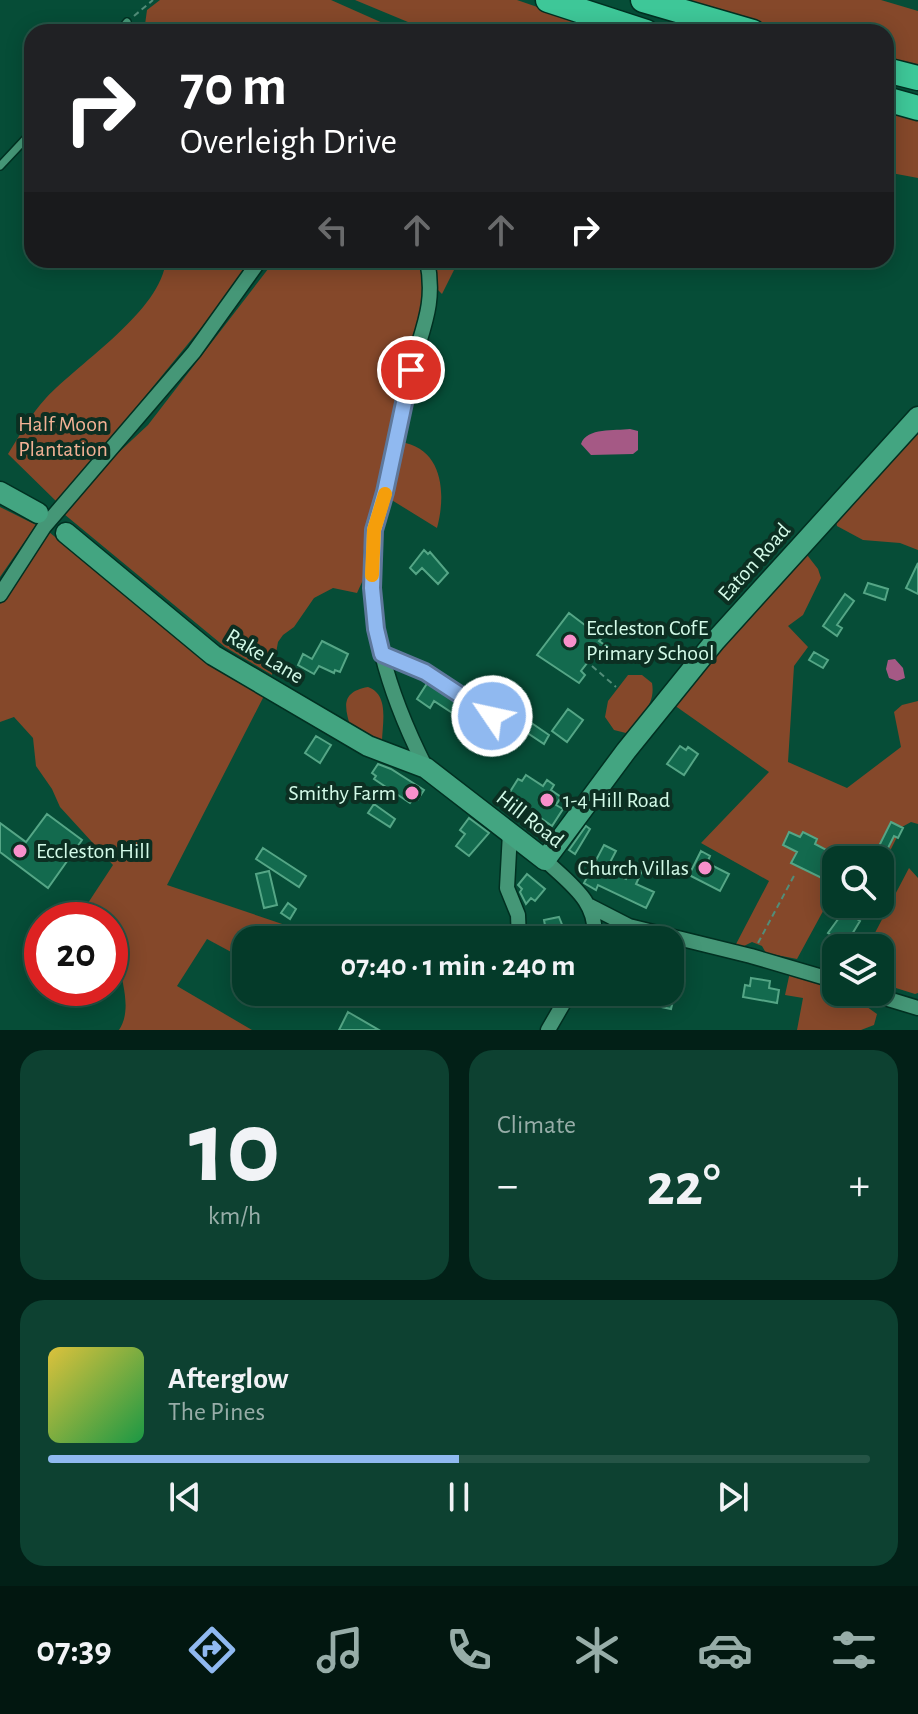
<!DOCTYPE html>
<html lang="en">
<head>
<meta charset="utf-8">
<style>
  body { margin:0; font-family:"Alegreya Sans",sans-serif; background:#0d4131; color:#f1f3f6; height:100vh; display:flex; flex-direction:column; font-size:30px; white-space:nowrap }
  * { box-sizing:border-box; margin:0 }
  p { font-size:26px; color:#97ada8 }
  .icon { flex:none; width:44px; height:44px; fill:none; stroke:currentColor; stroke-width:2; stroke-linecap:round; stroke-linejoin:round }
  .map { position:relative; height:1030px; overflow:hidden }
  .sheet { display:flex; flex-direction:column; gap:20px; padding:20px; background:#022017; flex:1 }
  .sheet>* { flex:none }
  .guide { position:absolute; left:24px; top:24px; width:870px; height:244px; border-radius:24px; box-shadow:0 4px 20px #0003,0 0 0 2px #255446; background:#202124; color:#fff; overflow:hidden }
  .fabs { position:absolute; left:822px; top:846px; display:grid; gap:16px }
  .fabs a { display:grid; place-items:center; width:72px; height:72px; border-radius:16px; background:#043a29; box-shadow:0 4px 20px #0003,0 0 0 2px #255446; font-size:40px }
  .speed { position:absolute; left:24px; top:902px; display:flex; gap:16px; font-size:40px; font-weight:700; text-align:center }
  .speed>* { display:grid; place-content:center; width:104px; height:104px; border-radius:50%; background:#043a29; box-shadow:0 4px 20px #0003,0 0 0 2px #255446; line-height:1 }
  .speed .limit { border:12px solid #d22; background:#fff; color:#111 }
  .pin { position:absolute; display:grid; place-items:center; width:68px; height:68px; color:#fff; margin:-34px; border:4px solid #fff; border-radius:50%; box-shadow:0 2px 8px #0007 }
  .me { position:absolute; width:88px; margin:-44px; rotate:304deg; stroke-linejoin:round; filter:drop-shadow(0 0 6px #0008) }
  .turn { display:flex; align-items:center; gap:28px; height:168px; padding:0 24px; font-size:36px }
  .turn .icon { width:104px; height:104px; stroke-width:2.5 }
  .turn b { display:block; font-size:56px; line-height:68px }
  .lanes { display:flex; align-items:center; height:76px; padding:0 24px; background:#0003; justify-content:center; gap:40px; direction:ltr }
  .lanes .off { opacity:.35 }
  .big { font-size:60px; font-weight:700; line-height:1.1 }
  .sheet .tile { flex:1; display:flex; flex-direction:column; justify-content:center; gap:12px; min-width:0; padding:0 28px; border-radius:24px; background:#0d4131 }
  .sheet .dial { align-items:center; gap:0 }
  .dial b { font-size:104px; line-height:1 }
  .song { display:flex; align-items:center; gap:24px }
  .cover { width:96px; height:96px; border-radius:12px; background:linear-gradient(135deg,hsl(50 70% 55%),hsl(140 70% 35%)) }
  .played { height:8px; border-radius:4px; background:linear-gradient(90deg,#90b9f0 50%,#255446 50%) }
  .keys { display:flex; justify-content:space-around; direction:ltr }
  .heat { display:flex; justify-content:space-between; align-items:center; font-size:44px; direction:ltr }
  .sheet .tiles { flex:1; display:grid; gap:20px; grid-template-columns:1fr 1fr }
  .tile:last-child { grid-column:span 2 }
  .trip { position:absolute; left:232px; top:926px; width:452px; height:80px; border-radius:24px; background:#043a29; box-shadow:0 4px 20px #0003,0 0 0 2px #255446; font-weight:700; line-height:80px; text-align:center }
  .tabs { display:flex; height:128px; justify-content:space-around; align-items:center; background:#021710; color:#97ada8 }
  .tabs .icon { width:56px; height:56px }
  .tabs .on { color:#90b9f0 }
  .tabs b { font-size:36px; color:#f1f3f6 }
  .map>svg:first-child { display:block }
  .green { fill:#85482a }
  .water { fill:#a55985 }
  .building { fill:#136a4e; stroke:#55a686; stroke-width:2 }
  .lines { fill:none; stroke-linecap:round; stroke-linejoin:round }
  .lane-casing { stroke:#013021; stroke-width:10 }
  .street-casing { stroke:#013021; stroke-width:17 }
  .secondary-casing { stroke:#013021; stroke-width:23 }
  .highway-casing { stroke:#013021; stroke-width:27 }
  .path { stroke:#528d79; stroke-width:2; stroke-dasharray:6 4; stroke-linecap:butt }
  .lane { stroke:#459777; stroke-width:7 }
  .street { stroke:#459777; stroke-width:14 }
  .secondary { stroke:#43a581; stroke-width:20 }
  .highway { stroke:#3ec798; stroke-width:24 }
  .route-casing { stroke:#5e789c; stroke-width:20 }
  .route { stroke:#90b9f0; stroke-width:14 }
  .slow { stroke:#f59e0b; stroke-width:14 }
  .poi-dot { fill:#f890cb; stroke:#0c2f22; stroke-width:3 }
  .labels { text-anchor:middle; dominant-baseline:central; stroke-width:8; stroke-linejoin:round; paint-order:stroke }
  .park-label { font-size:22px; fill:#f2b194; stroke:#0c2f22 }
  .street-label { font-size:22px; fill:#d3fae8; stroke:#0c2f22 }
  .poi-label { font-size:22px; fill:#d3fae8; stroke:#0c2f22; text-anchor:start }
</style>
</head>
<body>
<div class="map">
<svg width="918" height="1030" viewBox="0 0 918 1030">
  <rect width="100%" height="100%" fill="#064d37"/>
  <path class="green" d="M160 0H331L403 32H144L147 10Z
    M355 0H517L610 32H432Z
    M681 0H881L918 11V66L886 58V32H788Z
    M886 106 918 115V178L886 172Z
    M166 260H253L214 312 58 503 8 454C20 435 31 414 46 398 81 361 161 311 166 260Z
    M275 260H421L427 289 401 375 369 567 357 593 333 588 314 598 294 627 283 635 278 642 272 675 225 647 64 514 103 467 148 425Z
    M430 260H459L442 294 434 286Z
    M918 434V550L900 543 863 540 837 526 836 521Z
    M400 442C444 448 446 495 437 528L390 499Z
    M0 507 36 525 0 577Z
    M49 532 202 657 265 694 167 885 303 931 297 940H246V960L207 939 177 986 252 1030H119C138 1002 110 953 110 920H106L88 903 113 865 60 807 52 789 36 766 33 738 14 717 0 722V604Z
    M804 551 818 569 821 578 803 615 788 626 808 647 794 666 788 762 847 788 901 747 894 712 902 705 918 701V824L911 822 902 827 888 855 896 865 880 895V860H836V904H875L867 919 828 902 797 959 766 953 762 946 752 942 742 947 735 946 769 881 701 843 769 772 674 705Z
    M628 675H642L652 683C656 705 640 717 626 733L614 730 605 717 608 701Z
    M368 687C390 695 382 724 382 743L351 729C344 706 341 692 368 687Z
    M909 868 918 878V993L915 994 880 983V948H867Z
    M790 972 836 986V992H846L877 1014 874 1025 861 1030H797L803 998 785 995Z"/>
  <path class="water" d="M630 429 638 431V450L633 454 591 455 581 444C587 427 615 431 630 429Z
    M895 659 903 668 905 678 897 681 889 678 886 669 888 660Z"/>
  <path class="building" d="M424 550 428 554 430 552 448 573 438 584 422 568 416 574 410 568Z
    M918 563V594L906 588Z
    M868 583 888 589 885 600 864 593Z
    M845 594 854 601 837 625 842 628 837 636 823 626Z
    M569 613 602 638 599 641 612 650 604 660 595 653 581 671 585 675 579 683 537 655Z
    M322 641 348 654 340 672 335 670 334 673 319 666 314 674 298 665 303 654 312 659Z
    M814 652 828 660 823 668 809 660Z
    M428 682 488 721 498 724 485 744 474 736 478 730 434 701 430 708 417 699Z
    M568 709 583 720 567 742 552 731Z
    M517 713 549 735 544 744 511 722Z
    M316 736 331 745 320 763 305 753Z
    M680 746 686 750 688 747 698 754 684 775 667 764Z
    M378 764 391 769 424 790 418 799 415 797 410 803 374 779 376 776 372 773Z
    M526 775 543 786 547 780 554 785 551 790 561 797 556 805 563 809 552 826 508 795 518 779 522 781Z
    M374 804 395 819 390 827 368 813Z
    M47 814 82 840 48 888 0 852V823L26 842Z
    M469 818 489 833 469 856 456 846 465 834 460 830Z
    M891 822 903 828 898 838 894 836 887 850 879 846Z
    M586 826 590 829 575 854 569 850Z
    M789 832 800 837 803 832 817 839 815 844 836 855V885L791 863 797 852 783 845Z
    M604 845 616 851 606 870 626 879 632 866 642 871 636 884 654 892 646 908 598 885 596 890 584 883Z
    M263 848 306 876 299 887 256 859Z
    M701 851 710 856 707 863 729 874 720 891 689 875Z
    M269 871 277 905 264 908 256 874Z
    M527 874 545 889 535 901 531 898 526 904 520 892 522 889 518 885Z
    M288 903 296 909 290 919 281 913Z
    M844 911 860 921 846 944 828 933Z
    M559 917 565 932 547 936 544 920Z
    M751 978 770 981 769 988 779 990 777 1003 743 997 745 985 750 986Z
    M325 992H336L329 1006 320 1001Z
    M650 992H675L671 1009 647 1004Z
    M348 1012 379 1030H339Z"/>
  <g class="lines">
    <g class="lane-casing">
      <path id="lane" d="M119 32 127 22
        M0 166 32 132
        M384 655 425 672 492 716"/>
    </g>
    <g class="street-casing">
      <path id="street" d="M0 595 44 527 194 352 260 260
        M426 768C389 695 363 616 374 533 376 519 382 506 385 492 395 455 400 416 409 379 419 333 437 309 427 260
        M510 833 507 888 518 915 519 940
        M545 860C570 884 599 902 594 940
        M590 906 629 926 751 956 836 981
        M606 940 629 926
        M865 992 918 1008
        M548 1030 570 992"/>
    </g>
    <g class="secondary-casing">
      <path id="secondary" d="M0 492 38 513
        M66 533 213 655 368 746 426 768 545 860 626 751 715 641 918 417"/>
    </g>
    <g class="highway-casing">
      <path id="highway" d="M548 0 646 32
        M643 0 753 32
        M886 70 918 78
        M886 99 918 108"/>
    </g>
    <path class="path" d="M134 16 153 0
      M592 666 616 687
      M758 943 795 874"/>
    <use href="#lane" class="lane"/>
    <use href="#street" class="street"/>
    <use href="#secondary" class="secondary"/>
    <use href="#highway" class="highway"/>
  </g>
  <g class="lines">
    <g class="route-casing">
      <path id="route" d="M411 370 385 492 374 530 372 588 376 629 382 654 425 672 492 716"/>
    </g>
    <use href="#route" class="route"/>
    <path class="slow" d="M372 575 374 530 385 494"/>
  </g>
  <g class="poi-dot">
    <circle cx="570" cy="641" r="8"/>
    <circle cx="412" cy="793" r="8"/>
    <circle cx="547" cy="800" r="8"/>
    <circle cx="20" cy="851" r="8"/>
    <circle cx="705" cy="868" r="8"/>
  </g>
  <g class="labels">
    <g class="park-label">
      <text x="63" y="424">Half Moon<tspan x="63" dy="25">Plantation</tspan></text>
    </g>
    <g class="street-label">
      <text transform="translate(754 562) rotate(-48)">Eaton Road</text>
      <text transform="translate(265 656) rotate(31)">Rake Lane</text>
      <text transform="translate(530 819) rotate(38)">Hill Road</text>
    </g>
    <g class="poi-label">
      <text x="586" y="628">Eccleston CofE<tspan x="586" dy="25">Primary School</tspan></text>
      <text x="396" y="793" text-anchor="end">Smithy Farm</text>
      <text x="563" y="800">1-4 Hill Road</text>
      <text x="36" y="851">Eccleston Hill</text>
      <text x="689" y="868" text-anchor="end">Church Villas</text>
    </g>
  </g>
</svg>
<div class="fabs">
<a><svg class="icon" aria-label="search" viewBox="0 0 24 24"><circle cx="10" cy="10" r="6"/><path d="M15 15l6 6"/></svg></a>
<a><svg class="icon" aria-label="layers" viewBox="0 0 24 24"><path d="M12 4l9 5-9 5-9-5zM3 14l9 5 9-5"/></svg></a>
</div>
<div class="speed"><div class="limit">20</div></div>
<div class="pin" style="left:411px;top:370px;background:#d93025"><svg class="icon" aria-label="arrive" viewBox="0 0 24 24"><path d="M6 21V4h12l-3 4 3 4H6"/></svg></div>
<svg class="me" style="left:492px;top:716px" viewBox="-20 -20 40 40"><circle r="17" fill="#90b9f0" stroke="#fff" stroke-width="3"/><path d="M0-11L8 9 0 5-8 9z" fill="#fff"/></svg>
<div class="trip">07:40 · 1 min · 240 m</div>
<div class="guide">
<div class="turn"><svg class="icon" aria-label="right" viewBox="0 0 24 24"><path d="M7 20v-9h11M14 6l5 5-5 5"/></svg><div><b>70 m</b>Overleigh Drive</div></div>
<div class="lanes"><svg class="icon off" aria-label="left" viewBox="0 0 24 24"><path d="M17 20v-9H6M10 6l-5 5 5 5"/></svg><svg class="icon off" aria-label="ahead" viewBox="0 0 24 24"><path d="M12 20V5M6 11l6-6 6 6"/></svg><svg class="icon off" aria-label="ahead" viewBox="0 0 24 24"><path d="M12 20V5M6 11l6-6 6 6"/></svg><svg class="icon" aria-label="right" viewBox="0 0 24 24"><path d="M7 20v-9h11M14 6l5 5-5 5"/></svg></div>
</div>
</div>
<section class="sheet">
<div class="tiles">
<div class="tile dial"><b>10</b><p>km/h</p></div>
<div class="tile"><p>Climate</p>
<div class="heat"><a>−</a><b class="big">22°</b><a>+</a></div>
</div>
<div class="tile">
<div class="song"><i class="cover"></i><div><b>Afterglow</b><p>The Pines</p></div></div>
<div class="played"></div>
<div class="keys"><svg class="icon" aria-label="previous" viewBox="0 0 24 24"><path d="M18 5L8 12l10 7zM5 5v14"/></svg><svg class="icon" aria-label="pause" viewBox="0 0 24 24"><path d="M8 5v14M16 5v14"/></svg><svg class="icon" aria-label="next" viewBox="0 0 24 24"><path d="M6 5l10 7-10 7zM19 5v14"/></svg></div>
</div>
</div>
</section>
<nav class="tabs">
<b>07:39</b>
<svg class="icon on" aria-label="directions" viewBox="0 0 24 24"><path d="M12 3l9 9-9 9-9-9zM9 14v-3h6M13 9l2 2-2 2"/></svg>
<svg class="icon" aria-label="music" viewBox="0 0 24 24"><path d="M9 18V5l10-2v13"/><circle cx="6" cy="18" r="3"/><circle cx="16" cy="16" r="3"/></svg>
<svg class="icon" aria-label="phone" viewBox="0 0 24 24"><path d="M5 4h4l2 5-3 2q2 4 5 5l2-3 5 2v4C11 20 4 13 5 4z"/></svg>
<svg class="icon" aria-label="climate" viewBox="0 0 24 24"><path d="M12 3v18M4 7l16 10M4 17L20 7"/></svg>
<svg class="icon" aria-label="car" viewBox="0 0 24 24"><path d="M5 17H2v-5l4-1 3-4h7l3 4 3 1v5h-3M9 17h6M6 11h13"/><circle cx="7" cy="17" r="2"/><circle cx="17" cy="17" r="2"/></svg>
<svg class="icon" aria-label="filters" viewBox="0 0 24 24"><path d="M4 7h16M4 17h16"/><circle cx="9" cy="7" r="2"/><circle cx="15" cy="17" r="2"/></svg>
</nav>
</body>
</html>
